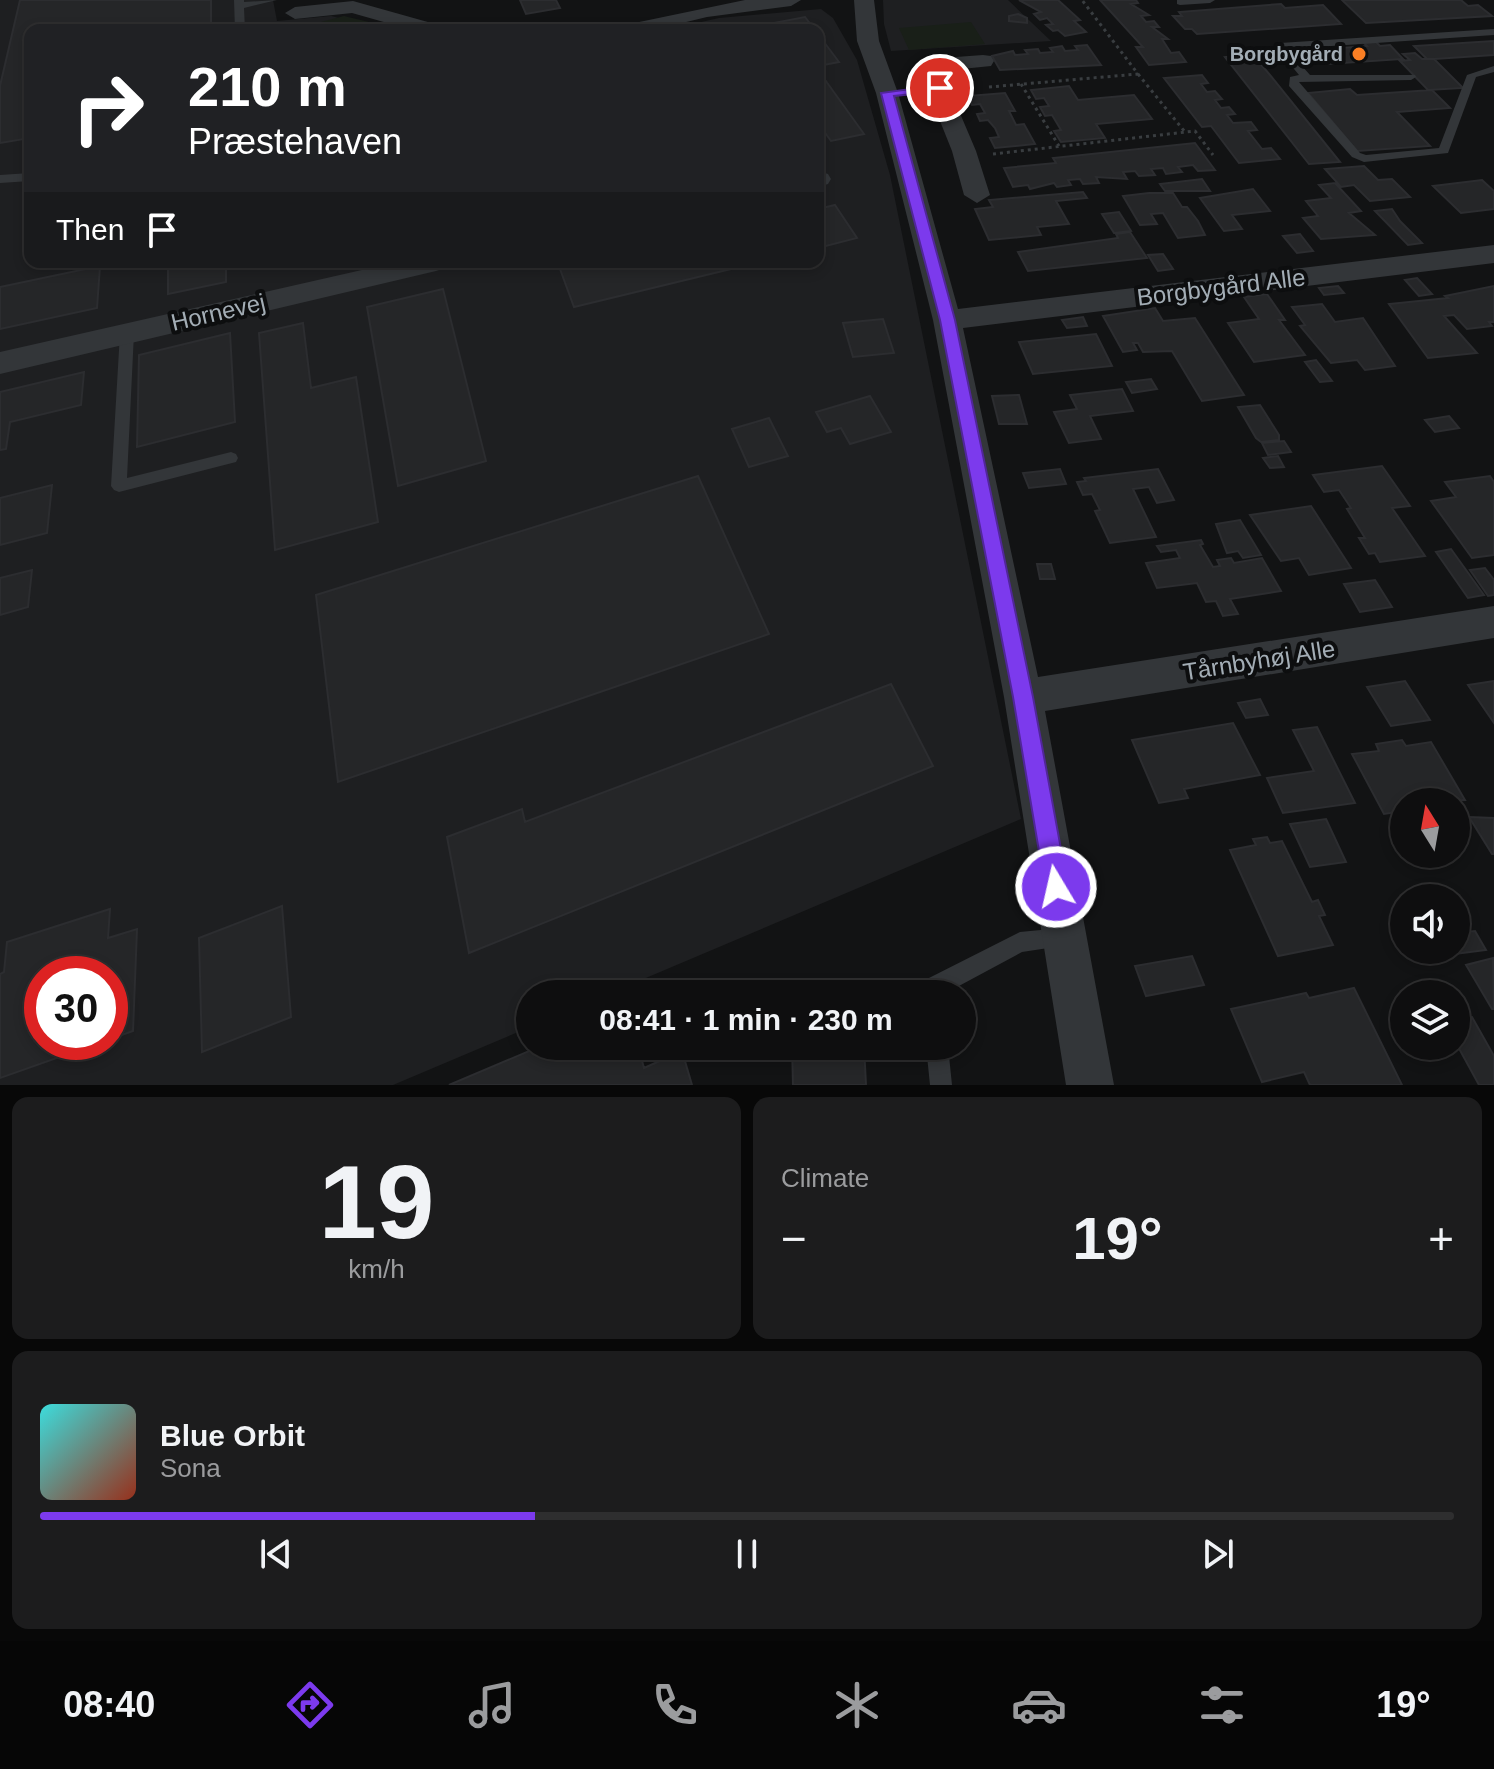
<!DOCTYPE html>
<html lang="en">
<head>
<meta charset="utf-8">
<style>
  body { margin:0; font-family:Arial,sans-serif; background:#1c1c1d; color:#f1f3f6; height:100vh; display:flex; flex-direction:column; font-size:30px; white-space:nowrap }
  * { box-sizing:border-box; margin:0 }
  p { font-size:26px; color:#9b9c9e }
  .icon { flex:none; width:44px; height:44px; fill:none; stroke:currentColor; stroke-width:2; stroke-linecap:round; stroke-linejoin:round }
  .map { position:relative; height:1085px; overflow:hidden }
  .panel { display:flex; flex-direction:column; gap:12px; padding:12px; background:#080808; flex:1 }
  .panel>* { flex:none }
  .hud { position:absolute; left:24px; top:24px; width:800px; height:244px; border-radius:16px; box-shadow:0 4px 12px #0003,0 0 0 2px #2e2e2f; background:#202124; color:#fff; overflow:hidden }
  .needle { width:52px; rotate:349deg }
  .controls { position:absolute; left:1390px; top:788px; display:grid; gap:16px }
  .controls a { display:grid; place-items:center; width:80px; height:80px; border-radius:50%; background:#0e0e0f; box-shadow:0 4px 12px #0003,0 0 0 2px #2e2e2f; font-size:40px }
  .speed { position:absolute; left:24px; top:956px; display:flex; gap:16px; font-size:40px; font-weight:700; text-align:center }
  .speed>* { display:grid; place-content:center; width:104px; height:104px; border-radius:50%; background:#0e0e0f; box-shadow:0 4px 12px #0003,0 0 0 2px #2e2e2f; line-height:1 }
  .speed .limit { border:12px solid #d22; background:#fff; color:#111 }
  .pin { position:absolute; display:grid; place-items:center; width:68px; height:68px; color:#fff; margin:-34px; border:4px solid #fff; border-radius:50%; box-shadow:0 2px 8px #0007 }
  .me { position:absolute; width:88px; margin:-44px; rotate:351deg; stroke-linejoin:round; filter:drop-shadow(0 0 6px #0008) }
  .turn { display:flex; align-items:center; gap:28px; height:168px; padding:0 32px; font-size:36px }
  .turn .icon { width:104px; height:104px; stroke-width:2.5 }
  .turn b { display:block; font-size:56px; line-height:68px }
  .then { display:flex; align-items:center; height:76px; padding:0 32px; background:#0003; gap:16px; font-size:30px }
  .big { font-size:60px; font-weight:800; line-height:1.1 }
  .panel .card { flex:1; display:flex; flex-direction:column; justify-content:center; gap:12px; min-width:0; padding:0 28px; border-radius:16px; background:#1c1c1d }
  .panel .dial { align-items:center; gap:0 }
  .dial b { font-size:104px; line-height:1 }
  .song { display:flex; align-items:center; gap:24px }
  .cover { width:96px; height:96px; border-radius:12px; background:linear-gradient(135deg,hsl(180 70% 55%),hsl(10 70% 35%)) }
  .played { height:8px; border-radius:4px; background:linear-gradient(90deg,#7c3aed 35%,#2e2e2f 35%) }
  .keys { display:flex; justify-content:space-around; direction:ltr }
  .heat { display:flex; justify-content:space-between; align-items:center; font-size:44px; direction:ltr }
  .panel .tiles { flex:1; display:grid; gap:12px; grid-template-columns:1fr 1fr }
  .card:last-child { grid-column:span 2 }
  .trip { position:absolute; left:516px; top:980px; width:460px; height:80px; border-radius:40px; background:#0e0e0f; box-shadow:0 4px 12px #0003,0 0 0 2px #2e2e2f; font-weight:800; line-height:80px; text-align:center }
  .tabs { display:flex; height:128px; justify-content:space-around; align-items:center; background:#060606; color:#9b9c9e }
  .tabs .icon { width:56px; height:56px }
  .tabs .active { color:#7c3aed }
  .tabs b { font-size:36px; color:#f1f3f6 }
  .map>svg:first-child { display:block }
  .built { fill:#1e1f21; fill-rule:evenodd }
  .green { fill:#191f18 }
  .building { fill:#252628; stroke:#2c2d30; stroke-width:2 }
  .lines { fill:none; stroke-linecap:round; stroke-linejoin:round }
  .path { stroke:#393d40; stroke-width:3; stroke-dasharray:3 4; stroke-linecap:butt }
  .lane { fill:#333639; fill-rule:evenodd }
  .street { fill:#333639; fill-rule:evenodd }
  .route { fill:#7c3aed; stroke:#51269a; stroke-width:2 }
  .poi-dot { fill:#fb7f24; stroke:#0d0e0f; stroke-width:3 }
  .labels { text-anchor:middle; dominant-baseline:central; stroke-width:8; stroke-linejoin:round; paint-order:stroke }
  .far-poi-label { font-size:20px; font-weight:bold; fill:#a3adb5; stroke:#0d0e0f; text-anchor:end }
  .street-label { font-size:24px; fill:#a3adb5; stroke:#0d0e0f }
</style>
</head>
<body>
<div class="map">
<svg width="1494" height="1085" viewBox="0 0 1494 1085">
  <rect width="100%" height="100%" fill="#121314"/>
  <path class="built" d="M0 0H273L277 21 331 16 388 30H30V262H818V30H666L719 18 821 9 833 18 857 60 890 175 1021 819 608 994H530V1027L393 1085H0ZM42 974H110V1042H42Z
    M883 0H1008L1051 41 891 51 884 24Z"/>
  <path class="green" d="M344 16 402 30H318L317 23Z
    M971 22 985 44 909 50 899 28Z"/>
  <path class="building" d="M20 0H211V30H30V138L0 143V86Z
    M520 0H556L560 8 526 14Z
    M1019 0H1058L1080 20 1074 21 1086 32 1065 36 1058 30 1053 31 1046 25 1053 24 1047 18 1040 20 1034 14 1041 12Z
    M1100 0H1136L1138 3 1131 4 1149 15 1141 16 1146 22 1154 21 1159 27H1152L1168 39H1162L1171 53 1179 52 1186 62 1149 65 1136 47H1143Z
    M1342 0H1461L1468 6 1478 5 1492 16 1366 23Z
    M1281 4 1285 8 1323 5 1341 24 1197 34 1192 29H1185L1173 16H1182L1179 12Z
    M1018 14 1027 18V23L1009 21V16Z
    M805 17 815 30H761L758 26Z
    M818 34 839 62 818 66Z
    M1494 41V55L1434 59H1427L1414 46Z
    M1376 42 1380 46 1390 45 1403 59 1327 64 1315 50 1367 46 1364 43Z
    M1087 45 1101 65 1000 70 992 56 1013 51 1015 55 1028 54 1025 50 1038 49 1040 53 1053 52 1050 48 1062 46 1065 51 1078 50 1075 46Z
    M1415 53 1422 59H1434L1463 88 1428 90 1400 61 1410 60 1403 54Z
    M1253 55 1270 75 1340 162 1309 164 1225 57Z
    M818 70 864 134 831 141 818 123Z
    M1202 75 1208 83 1201 84 1207 92 1215 91 1222 99 1215 100 1221 108 1229 107 1235 114 1227 115 1233 123 1251 122 1257 130 1248 131 1262 149 1271 148 1280 159 1239 163 1211 126 1202 127 1164 78Z
    M1069 86 1078 100 1134 95 1152 119 1096 124 1105 138 1061 142 1054 131 1061 130 1052 115 1045 116 1040 107 1049 106 1044 98 1036 99 1031 90Z
    M1350 89 1357 95 1432 90 1450 108 1397 112 1430 146 1357 151 1308 93Z
    M1005 93 1015 111H1009L1016 125 1024 124 1035 144 995 148 990 138 999 137 995 128 988 120 980 121 977 114 985 113 980 104 972 105 967 96Z
    M1195 143 1215 170 1198 171 1193 165 1178 167 1182 172 1166 174 1163 168 1151 169 1155 175 1139 176 1135 171 1123 172 1127 179 1096 177 1099 183 1083 184 1080 179 1068 180 1071 185 1057 187 1054 183 1030 189 1028 185 1013 187 1004 168 1056 163 1053 158Z
    M1364 166 1378 180 1392 179 1410 197 1370 201 1354 185 1341 187 1325 169Z
    M1202 179 1210 191H1165L1160 184Z
    M1482 180 1494 191V209L1461 213 1433 186Z
    M1335 183 1361 211 1349 213 1375 235 1321 239 1303 218 1318 216 1306 201 1331 198 1319 185Z
    M1253 189 1270 211 1232 215 1242 229 1224 231 1200 198Z
    M1083 192 1087 198 1056 201 1069 224 1037 227 1041 235 989 240 975 209 993 207 989 200Z
    M1149 193H1173L1182 207H1187L1198 221 1205 235 1178 238 1163 213 1151 214 1157 224 1140 225 1123 196Z
    M835 205 857 238 818 248V209Z
    M1392 209 1400 221 1422 243 1408 245 1375 211Z
    M1119 212 1131 231 1114 233 1102 214Z
    M1130 232 1147 258 1028 271 1018 252 1118 238 1116 234Z
    M1300 234 1313 251 1297 253 1283 236Z
    M1163 254 1173 269 1158 271 1148 255Z
    M168 262H226V282L168 294Z
    M590 262H760L574 307 560 269Z
    M100 266 97 308 0 329V287Z
    M1417 278 1432 294 1419 296 1405 280Z
    M1338 286 1344 293 1324 295 1319 288Z
    M1494 286V322H1489L1492 326 1467 329 1454 315 1444 316 1477 353 1428 358 1389 304 1448 298 1445 296Z
    M443 289 486 461 398 486 367 307Z
    M1267 294 1285 320H1279L1305 355 1254 362 1228 323 1259 319 1244 297Z
    M1322 304 1335 322 1363 318 1395 366 1365 370 1357 360 1331 363 1300 326 1305 325 1292 307Z
    M1155 308 1163 321 1195 318 1244 395 1202 401 1172 351 1143 352 1138 343H1133L1137 350 1123 352 1103 316Z
    M1083 317 1087 326 1067 328 1062 320Z
    M883 319 894 353 853 357 843 323Z
    M303 323 311 388 356 377 378 522 275 550 259 333Z
    M230 333 235 422 137 447 139 355Z
    M1096 334 1112 366 1033 374 1019 342Z
    M1316 360 1332 381 1320 382 1305 362Z
    M84 372 81 405 10 422 6 449 0 450V392Z
    M1151 379 1157 389 1132 393 1126 382Z
    M1122 389 1133 411 1090 416 1101 439 1069 443 1054 412 1077 409 1070 395Z
    M1019 395 1027 424H999L992 396Z
    M870 396 891 432 850 444 841 428 827 432 816 412Z
    M1260 405 1279 435V440L1261 442 1256 438 1238 407Z
    M1449 416 1459 428 1435 432 1425 420Z
    M769 418 788 456 749 467 732 429Z
    M1284 441 1291 452 1268 455 1262 443Z
    M1278 456 1284 467 1270 468 1263 458Z
    M1382 466 1410 506 1392 508 1425 556 1380 562 1375 553 1369 554 1359 538H1365L1347 509 1351 508 1339 490 1324 492 1313 475Z
    M1060 469 1066 484 1029 488 1023 473Z
    M1158 469 1174 500 1157 503 1149 487 1133 489 1156 537 1110 543 1095 511 1100 510 1092 494 1083 495 1077 482 1086 481 1084 478Z
    M698 476 769 634 338 782 316 595Z
    M1490 476 1494 482V555L1472 558 1431 501 1456 497 1445 482Z
    M52 485 47 533 0 545V498Z
    M1311 506 1351 568 1309 575 1299 558 1281 561 1250 515Z
    M1240 520 1261 555 1243 558 1238 551 1227 553 1216 524Z
    M1201 540 1203 544 1200 545 1213 567 1220 566 1217 560 1231 558 1234 563 1262 558 1281 591 1230 599 1238 614 1223 616 1216 601 1206 602 1197 583 1157 588 1146 563 1180 558 1176 550 1161 552 1157 546Z
    M1451 549 1484 595 1468 598 1436 552Z
    M1037 564H1051L1055 579H1040Z
    M1485 568 1494 580V595L1488 596 1470 570Z
    M32 570 28 607 0 615V578Z
    M1375 580 1392 607 1360 612 1344 584Z
    M1405 681 1430 720 1391 726 1367 687Z
    M1494 681V723L1468 685Z
    M891 684 933 766 469 953 447 837 522 809 525 822Z
    M1260 699 1268 715 1246 718 1238 703Z
    M1233 723 1260 775 1184 789 1188 798 1159 803 1132 740Z
    M1317 727 1355 803 1283 813 1267 778 1314 771 1293 730Z
    M1402 740 1406 746 1431 742 1465 800 1404 802V811L1384 814 1352 754 1379 751 1376 744Z
    M1469 817 1494 818V854H1492Z
    M1326 819 1346 862 1310 867 1290 824Z
    M1267 837 1270 843 1282 841 1312 902 1318 900 1325 915 1319 916 1333 945 1278 956 1230 850 1256 845 1253 839Z
    M282 906 291 1017 202 1052 199 938Z
    M110 909 108 938 137 929 133 1031 110 1039V974H42V1042H102L0 1078V974L4 972 7 942Z
    M1475 931 1486 950 1454 954 1456 933Z
    M1192 956 1204 985 1146 996 1135 966Z
    M1493 958 1494 1009H1492L1466 965Z
    M1354 988 1402 1085H1310L1304 1072 1262 1082 1231 1009 1306 993 1309 998Z
    M1472 1017 1494 1056V1085H1479L1456 1043V1020Z
    M541 1046H638L644 1068 682 1051 692 1085H449Z
    M792 1046H864L866 1085H793Z"/>
  <g class="lines">
    <path class="path" d="M1138 74 1185 132
      M1021 84 1059 146
      M989 87 1138 74 1082 0
      M993 154 1195 131 1213 155"/>
    <path class="lane" d="M234 0H244V2L277 0 244 8 245 30H235Z
      M1177 0H1215L1210 3 1180 5 1177 4Z
      M1494 29V35L1287 49 1310 75H1415L1416 77 1411 80 1299 82 1360 153 1366 155 1439 148 1467 75 1494 66V72L1476 77 1448 153 1364 162 1352 157 1289 86 1290 77 1299 75 1275 46 1280 43Z
      M30 173V181L0 183V175Z
      M127 328 134 333 127 478 231 452 236 454 238 458 236 462 119 492 114 490 111 486 120 333Z
      M1061 928 1068 931 1071 938 1068 945 1022 952 944 994H922L925 980 1020 932Z
      M926 1046H948L952 1085H930Z"/>
    <path class="street" d="M745 0H801L791 6 707 17 653 30H617L620 26Z
      M854 0H874L879 41 898 93 958 309 1494 245V263L963 328 1038 677 1494 606V638L1045 711 1114 1085H1066L1004 697 933 320 876 93 857 41Z
      M353 1 442 26 445 30H412L352 13 295 19 285 13 295 7Z
      M983 55 991 56 994 61 991 66 942 71 976 151 990 195 977 203 964 195 952 151 918 66 929 59Z
      M818 171 828 174 831 179 828 184 818 187Z
      M397 262H449L445 268 436 271 0 374V352Z"/>
  </g>
  <path class="route" d="M940 85 944 86V91L894 96 955 320 1033 697 1068 887 1064 895 1056 898 1048 895 1045 887 1013 697 940 320 881 93Z"/>
  <circle class="poi-dot" cx="1359" cy="54" r="8"/>
  <g class="labels">
    <g class="far-poi-label">
      <text x="1343" y="54">Borgbygård</text>
    </g>
    <g class="street-label">
      <text transform="translate(1221 287) rotate(-7)">Borgbygård Alle</text>
      <text transform="translate(218 312) rotate(-13)">Hornevej</text>
      <text transform="translate(1259 660) rotate(-9)">Tårnbyhøj Alle</text>
    </g>
  </g>
</svg>
<div class="controls">
<a><svg class="needle" viewBox="-14 -14 28 28"><path d="M0-13l5 13h-10z" fill="#e53935"/><path d="M0 13l5-13h-10z" fill="#9b9c9e"/></svg></a>
<a><svg class="icon" aria-label="sound" viewBox="0 0 24 24"><path d="M4 9h4l5-4v14l-5-4H4zM17 9q2 3 0 6"/></svg></a>
<a><svg class="icon" aria-label="layers" viewBox="0 0 24 24"><path d="M12 4l9 5-9 5-9-5zM3 14l9 5 9-5"/></svg></a>
</div>
<div class="speed"><div class="limit">30</div></div>
<div class="pin" style="left:940px;top:88px;background:#d93025"><svg class="icon" aria-label="arrive" viewBox="0 0 24 24"><path d="M6 21V4h12l-3 4 3 4H6"/></svg></div>
<svg class="me" style="left:1056px;top:887px" viewBox="-20 -20 40 40"><circle r="17" fill="#7c3aed" stroke="#fff" stroke-width="3"/><path d="M0-11L8 9 0 5-8 9z" fill="#fff"/></svg>
<div class="trip">08:41 · 1 min · 230 m</div>
<div class="hud">
<div class="turn"><svg class="icon" aria-label="right" viewBox="0 0 24 24"><path d="M7 20v-9h11M14 6l5 5-5 5"/></svg><div><b>210 m</b>Præstehaven</div></div>
<div class="then">Then<svg class="icon" aria-label="arrive" viewBox="0 0 24 24"><path d="M6 21V4h12l-3 4 3 4H6"/></svg></div>
</div>
</div>
<section class="panel">
<div class="tiles">
<div class="card dial"><b>19</b><p>km/h</p></div>
<div class="card"><p>Climate</p>
<div class="heat"><a>−</a><b class="big">19°</b><a>+</a></div>
</div>
<div class="card">
<div class="song"><i class="cover"></i><div><b>Blue Orbit</b><p>Sona</p></div></div>
<div class="played"></div>
<div class="keys"><svg class="icon" aria-label="previous" viewBox="0 0 24 24"><path d="M18 5L8 12l10 7zM5 5v14"/></svg><svg class="icon" aria-label="pause" viewBox="0 0 24 24"><path d="M8 5v14M16 5v14"/></svg><svg class="icon" aria-label="next" viewBox="0 0 24 24"><path d="M6 5l10 7-10 7zM19 5v14"/></svg></div>
</div>
</div>
</section>
<nav class="tabs">
<b>08:40</b>
<svg class="icon active" aria-label="directions" viewBox="0 0 24 24"><path d="M12 3l9 9-9 9-9-9zM9 14v-3h6M13 9l2 2-2 2"/></svg>
<svg class="icon" aria-label="music" viewBox="0 0 24 24"><path d="M9 18V5l10-2v13"/><circle cx="6" cy="18" r="3"/><circle cx="16" cy="16" r="3"/></svg>
<svg class="icon" aria-label="phone" viewBox="0 0 24 24"><path d="M5 4h4l2 5-3 2q2 4 5 5l2-3 5 2v4C11 20 4 13 5 4z"/></svg>
<svg class="icon" aria-label="climate" viewBox="0 0 24 24"><path d="M12 3v18M4 7l16 10M4 17L20 7"/></svg>
<svg class="icon" aria-label="car" viewBox="0 0 24 24"><path d="M5 17H2v-5l4-1 3-4h7l3 4 3 1v5h-3M9 17h6M6 11h13"/><circle cx="7" cy="17" r="2"/><circle cx="17" cy="17" r="2"/></svg>
<svg class="icon" aria-label="filters" viewBox="0 0 24 24"><path d="M4 7h16M4 17h16"/><circle cx="9" cy="7" r="2"/><circle cx="15" cy="17" r="2"/></svg>
<b>19°</b>
</nav>
</body>
</html>
